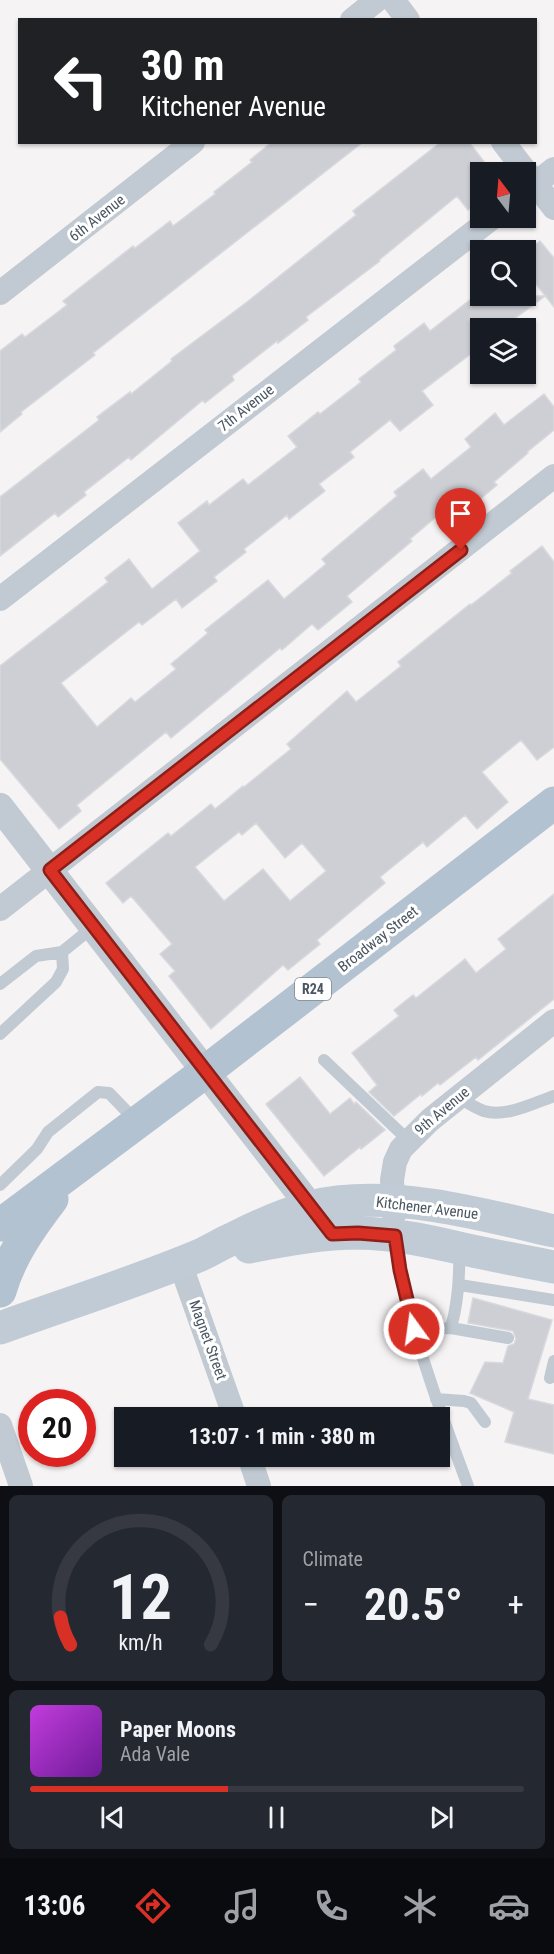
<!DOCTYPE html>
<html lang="en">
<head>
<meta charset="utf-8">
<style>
  body { margin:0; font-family:"Roboto Condensed",sans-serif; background:#242831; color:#f1f3f6; height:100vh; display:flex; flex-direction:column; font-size:22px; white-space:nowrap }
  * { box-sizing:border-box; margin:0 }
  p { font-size:20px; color:#9ea1a6 }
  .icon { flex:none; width:33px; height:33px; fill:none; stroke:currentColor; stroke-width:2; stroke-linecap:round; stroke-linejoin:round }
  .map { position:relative; height:1486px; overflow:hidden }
  .drawer { display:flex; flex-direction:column; gap:9px; padding:9px; background:#0d0f14; flex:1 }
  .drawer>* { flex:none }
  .guide { position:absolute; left:18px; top:18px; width:519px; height:126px; border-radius:0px; box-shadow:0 2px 4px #0004; background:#202124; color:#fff; overflow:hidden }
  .needle { width:39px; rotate:344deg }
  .tools { position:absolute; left:470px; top:162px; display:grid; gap:12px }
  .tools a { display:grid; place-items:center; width:66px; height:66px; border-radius:0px; background:#171b24; box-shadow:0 2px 4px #0004; font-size:30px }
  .speed { position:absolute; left:18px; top:1389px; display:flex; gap:12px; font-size:30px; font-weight:700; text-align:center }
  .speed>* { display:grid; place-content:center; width:78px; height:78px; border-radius:50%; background:#171b24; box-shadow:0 2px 4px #0004; line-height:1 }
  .speed .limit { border:9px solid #d22; background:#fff; color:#111 }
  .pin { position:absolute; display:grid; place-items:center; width:51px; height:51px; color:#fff; margin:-62px -26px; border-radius:50% 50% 50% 0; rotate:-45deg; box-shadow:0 0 6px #0007 }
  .pin .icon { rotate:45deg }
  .me { position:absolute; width:66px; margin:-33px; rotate:346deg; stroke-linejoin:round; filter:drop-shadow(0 0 4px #0008) }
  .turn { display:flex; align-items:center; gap:21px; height:126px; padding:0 24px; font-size:27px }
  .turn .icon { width:78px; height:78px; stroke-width:2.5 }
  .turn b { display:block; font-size:42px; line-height:51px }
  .big { font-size:45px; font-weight:700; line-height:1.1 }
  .drawer .widget { flex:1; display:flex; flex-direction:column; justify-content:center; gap:9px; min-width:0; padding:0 21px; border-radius:9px; background:#242831 }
  .drawer .dial { align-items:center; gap:0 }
  .dial svg { height:156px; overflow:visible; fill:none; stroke:#363941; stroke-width:7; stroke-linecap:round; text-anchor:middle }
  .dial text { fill:#f1f3f6; stroke:none }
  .song { display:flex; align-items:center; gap:18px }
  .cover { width:72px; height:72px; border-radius:9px; background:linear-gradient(135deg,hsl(290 70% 55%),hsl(280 70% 35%)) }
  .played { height:6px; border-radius:3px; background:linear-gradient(90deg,#d93025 40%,#363941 40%) }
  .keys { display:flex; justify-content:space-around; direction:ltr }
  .heat { display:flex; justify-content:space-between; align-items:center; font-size:33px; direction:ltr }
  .drawer .tiles { flex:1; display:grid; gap:9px; grid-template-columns:1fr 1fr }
  .widget:last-child { grid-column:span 2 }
  .trip { position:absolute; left:114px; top:1407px; width:336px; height:60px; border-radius:0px; background:#171b24; box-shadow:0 2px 4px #0004; font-weight:700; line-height:60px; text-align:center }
  .dock { display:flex; height:96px; justify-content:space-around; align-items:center; background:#090b0e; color:#9ea1a6 }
  .dock .icon { width:42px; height:42px }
  .dock .selected { color:#d93025 }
  .dock b { font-size:27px; color:#f1f3f6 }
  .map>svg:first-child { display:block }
  .building { fill:#cdcfd5; stroke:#d7d9de; stroke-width:1.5; fill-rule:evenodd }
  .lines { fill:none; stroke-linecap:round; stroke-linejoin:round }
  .service { stroke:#c1cad2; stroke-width:12 }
  .minor { stroke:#c1cad2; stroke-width:24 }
  .tertiary { stroke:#c1cad2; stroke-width:28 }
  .secondary { stroke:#c1cbd6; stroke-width:33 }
  .primary { stroke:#b3c2d1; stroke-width:33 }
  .route-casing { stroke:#8d1f18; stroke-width:15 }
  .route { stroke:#d93025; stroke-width:10 }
  .labels { text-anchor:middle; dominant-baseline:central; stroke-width:6; stroke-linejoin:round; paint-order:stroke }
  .shield { fill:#fff; stroke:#808990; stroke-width:1.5 }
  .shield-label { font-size:14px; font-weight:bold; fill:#4a5661 }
  .street-label { font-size:15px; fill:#4a5661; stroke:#fff }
</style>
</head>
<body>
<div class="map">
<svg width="554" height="1486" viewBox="0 0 554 1486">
  <rect width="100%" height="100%" fill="#f5f3f3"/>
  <path class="building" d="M272 142H363L93 353 95 355 21 412 22 414 0 432V351L22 334 25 337 67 305 63 301 133 246 135 248 170 221 173 226 215 194 214 192 252 162 250 160Z
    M441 142H469L492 172H480V201L468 210 457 196 379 260 380 261 306 317 308 320 278 343 277 341 232 376 234 380 205 403 203 400 131 460 129 457 84 492 86 495 58 517 55 513 0 556V497L99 420 97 417 130 392 131 394 172 361 171 359 247 302 356 215 353 211Z
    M540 241 554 258V307L525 270V252Z
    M475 296H545L502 328H480V347L422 391 433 405 400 431 390 420 350 452 354 457 319 484 325 491 289 519 287 515 244 549 246 552 214 577 217 581 182 608 176 599 142 625 139 622 61 683 97 727 131 698 135 702 176 669 171 664 208 633 205 630 268 580 284 599 326 564 322 559 397 496 394 492 423 469 431 479 471 447 465 439 495 413 504 425 544 394 554 407V430L527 452 528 453 494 482 497 485 466 511 456 500 410 539 412 541 347 596 352 602 318 630 312 624 282 650 280 648 171 738 166 732 77 805 81 811 59 829 0 759V666L108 582 105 578 129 559 152 589 200 551 178 523 207 501 209 505 243 479 248 485 297 447 288 436 318 412 320 414 361 382 359 379 396 350 394 346 424 323 430 331Z
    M542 546 554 562V747L537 760 521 740 482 772 508 802 477 829 465 815 427 847 423 842 380 877 385 883 317 940 320 944 288 970 283 965 211 1029 169 976 175 971 160 954 172 944 131 896 123 903 106 883 168 833 171 836 211 804 215 809 243 786 244 787 291 749 287 744 347 691 356 702 401 666 398 662 470 604 471 605 512 573 510 571ZM256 823 285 858 302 843 326 871 290 901 263 869 224 901 195 867 239 832 242 835Z
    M554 894V999L478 1060 476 1057 440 1085 438 1083 422 1096 421 1094 394 1116 369 1092 377 1085 352 1053 399 1016 394 1010 413 995 416 998 465 959 476 973 506 949 498 939Z
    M300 1077 330 1114 350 1098 354 1104 356 1102 385 1130 361 1149 360 1147 324 1176 266 1104Z
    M473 1298 552 1320 528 1399 554 1405V1454L505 1442 514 1412 470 1393 485 1362 503 1363 508 1346 514 1344 516 1339 513 1331 468 1323Z"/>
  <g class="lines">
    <path class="service" d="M0 984 36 956 62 952 93 927
      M0 1034 56 982 63 969 62 952
      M324 1060 408 1140
      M458 1097C466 1102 475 1108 484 1111 505 1118 534 1103 554 1096
      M0 1185 37 1149 48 1132 98 1092 109 1093 137 1122
      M395 1237C407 1324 438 1405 468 1486
      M460 1285 554 1300
      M451 1328 508 1338
      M414 1329 451 1328C458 1302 460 1277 459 1250
      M550 1378 554 1361
      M436 1399 464 1401 471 1403 485 1422"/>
    <path class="minor" d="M393 0 408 20
      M352 20 377 0
      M503 142 554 208
      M525 192 554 169
      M0 293 193 142
      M0 599 492 218
      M0 909 554 476
      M394 1215 392 1180 395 1162 401 1149 430 1120 554 1021
      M180 1263 235 1418
      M0 1425 21 1486
      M249 1456 259 1486"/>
    <path class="tertiary" d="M0 807 323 1223"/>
    <path class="secondary" d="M249 1247C285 1240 322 1233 359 1233 395 1234 424 1240 459 1248 490 1255 522 1261 554 1267
      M0 1328C66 1304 133 1283 198 1256 210 1251 222 1243 234 1238 266 1222 302 1206 338 1202 410 1194 484 1215 554 1231"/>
    <path class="primary" d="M0 1225 205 1072 554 803
      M0 1291C10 1256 30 1228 52 1199"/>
  </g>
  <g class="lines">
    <g class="route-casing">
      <path id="route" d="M414 1329 400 1270 395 1236 358 1233 332 1234 50 870 461 550"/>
    </g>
    <use href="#route" class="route"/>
  </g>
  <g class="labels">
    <rect class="shield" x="295" y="978" width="36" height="22" rx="4.5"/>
    <g class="shield-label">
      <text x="313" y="989">R24</text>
    </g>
    <g class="street-label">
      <text transform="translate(97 218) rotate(-38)">6th Avenue</text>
      <text transform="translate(246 408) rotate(-38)">7th Avenue</text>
      <text transform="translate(378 939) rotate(-38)">Broadway Street</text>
      <text transform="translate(442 1111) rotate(-40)">9th Avenue</text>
      <text transform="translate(427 1208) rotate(7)">Kitchener Avenue</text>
      <text transform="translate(208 1340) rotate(70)">Magnet Street</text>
    </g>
  </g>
</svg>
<div class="tools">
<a><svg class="needle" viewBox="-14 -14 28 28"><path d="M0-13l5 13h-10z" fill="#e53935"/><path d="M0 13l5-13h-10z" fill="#9ea1a6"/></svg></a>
<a><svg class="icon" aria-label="search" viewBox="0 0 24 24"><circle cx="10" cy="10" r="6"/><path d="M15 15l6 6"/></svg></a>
<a><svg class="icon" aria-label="layers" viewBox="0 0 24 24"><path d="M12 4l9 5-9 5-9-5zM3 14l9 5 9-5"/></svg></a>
</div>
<div class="speed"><div class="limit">20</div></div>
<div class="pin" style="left:461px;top:550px;background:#d93025"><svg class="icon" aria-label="arrive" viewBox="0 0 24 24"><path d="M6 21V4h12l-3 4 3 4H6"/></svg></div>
<svg class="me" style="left:414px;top:1329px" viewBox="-20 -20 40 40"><circle r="17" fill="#d93025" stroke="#fff" stroke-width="3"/><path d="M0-11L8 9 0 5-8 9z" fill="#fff"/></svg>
<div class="trip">13:07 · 1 min · 380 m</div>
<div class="guide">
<div class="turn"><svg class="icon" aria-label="left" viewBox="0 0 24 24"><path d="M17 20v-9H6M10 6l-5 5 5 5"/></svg><div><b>30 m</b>Kitchener Avenue</div></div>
</div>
</div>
<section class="drawer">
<div class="tiles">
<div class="widget dial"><svg viewBox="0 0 100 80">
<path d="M14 69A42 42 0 1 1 86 69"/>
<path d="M14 69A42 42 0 0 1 9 55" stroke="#d93025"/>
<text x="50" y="56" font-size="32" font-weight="700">12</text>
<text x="50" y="72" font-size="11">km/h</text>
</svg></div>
<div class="widget"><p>Climate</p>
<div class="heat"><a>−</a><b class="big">20.5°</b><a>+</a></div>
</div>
<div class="widget">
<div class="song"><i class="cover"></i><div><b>Paper Moons</b><p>Ada Vale</p></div></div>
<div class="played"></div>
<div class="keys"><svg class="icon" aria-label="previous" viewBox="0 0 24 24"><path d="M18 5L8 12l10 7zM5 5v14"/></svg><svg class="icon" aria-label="pause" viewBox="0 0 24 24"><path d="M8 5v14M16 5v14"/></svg><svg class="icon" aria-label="next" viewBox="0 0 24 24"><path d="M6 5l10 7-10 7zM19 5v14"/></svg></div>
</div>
</div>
</section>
<nav class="dock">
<b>13:06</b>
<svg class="icon selected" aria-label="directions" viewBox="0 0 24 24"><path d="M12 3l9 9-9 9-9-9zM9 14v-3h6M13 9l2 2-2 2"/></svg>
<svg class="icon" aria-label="music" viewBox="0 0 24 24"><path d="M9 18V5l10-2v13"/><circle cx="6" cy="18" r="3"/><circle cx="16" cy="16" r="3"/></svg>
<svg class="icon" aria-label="phone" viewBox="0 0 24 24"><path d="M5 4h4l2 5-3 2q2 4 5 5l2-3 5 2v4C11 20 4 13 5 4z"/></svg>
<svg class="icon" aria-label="climate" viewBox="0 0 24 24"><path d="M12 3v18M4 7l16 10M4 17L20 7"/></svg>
<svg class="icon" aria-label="car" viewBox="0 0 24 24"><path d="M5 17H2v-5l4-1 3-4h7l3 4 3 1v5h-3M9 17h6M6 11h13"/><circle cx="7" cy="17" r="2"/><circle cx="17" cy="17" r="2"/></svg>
</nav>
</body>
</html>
